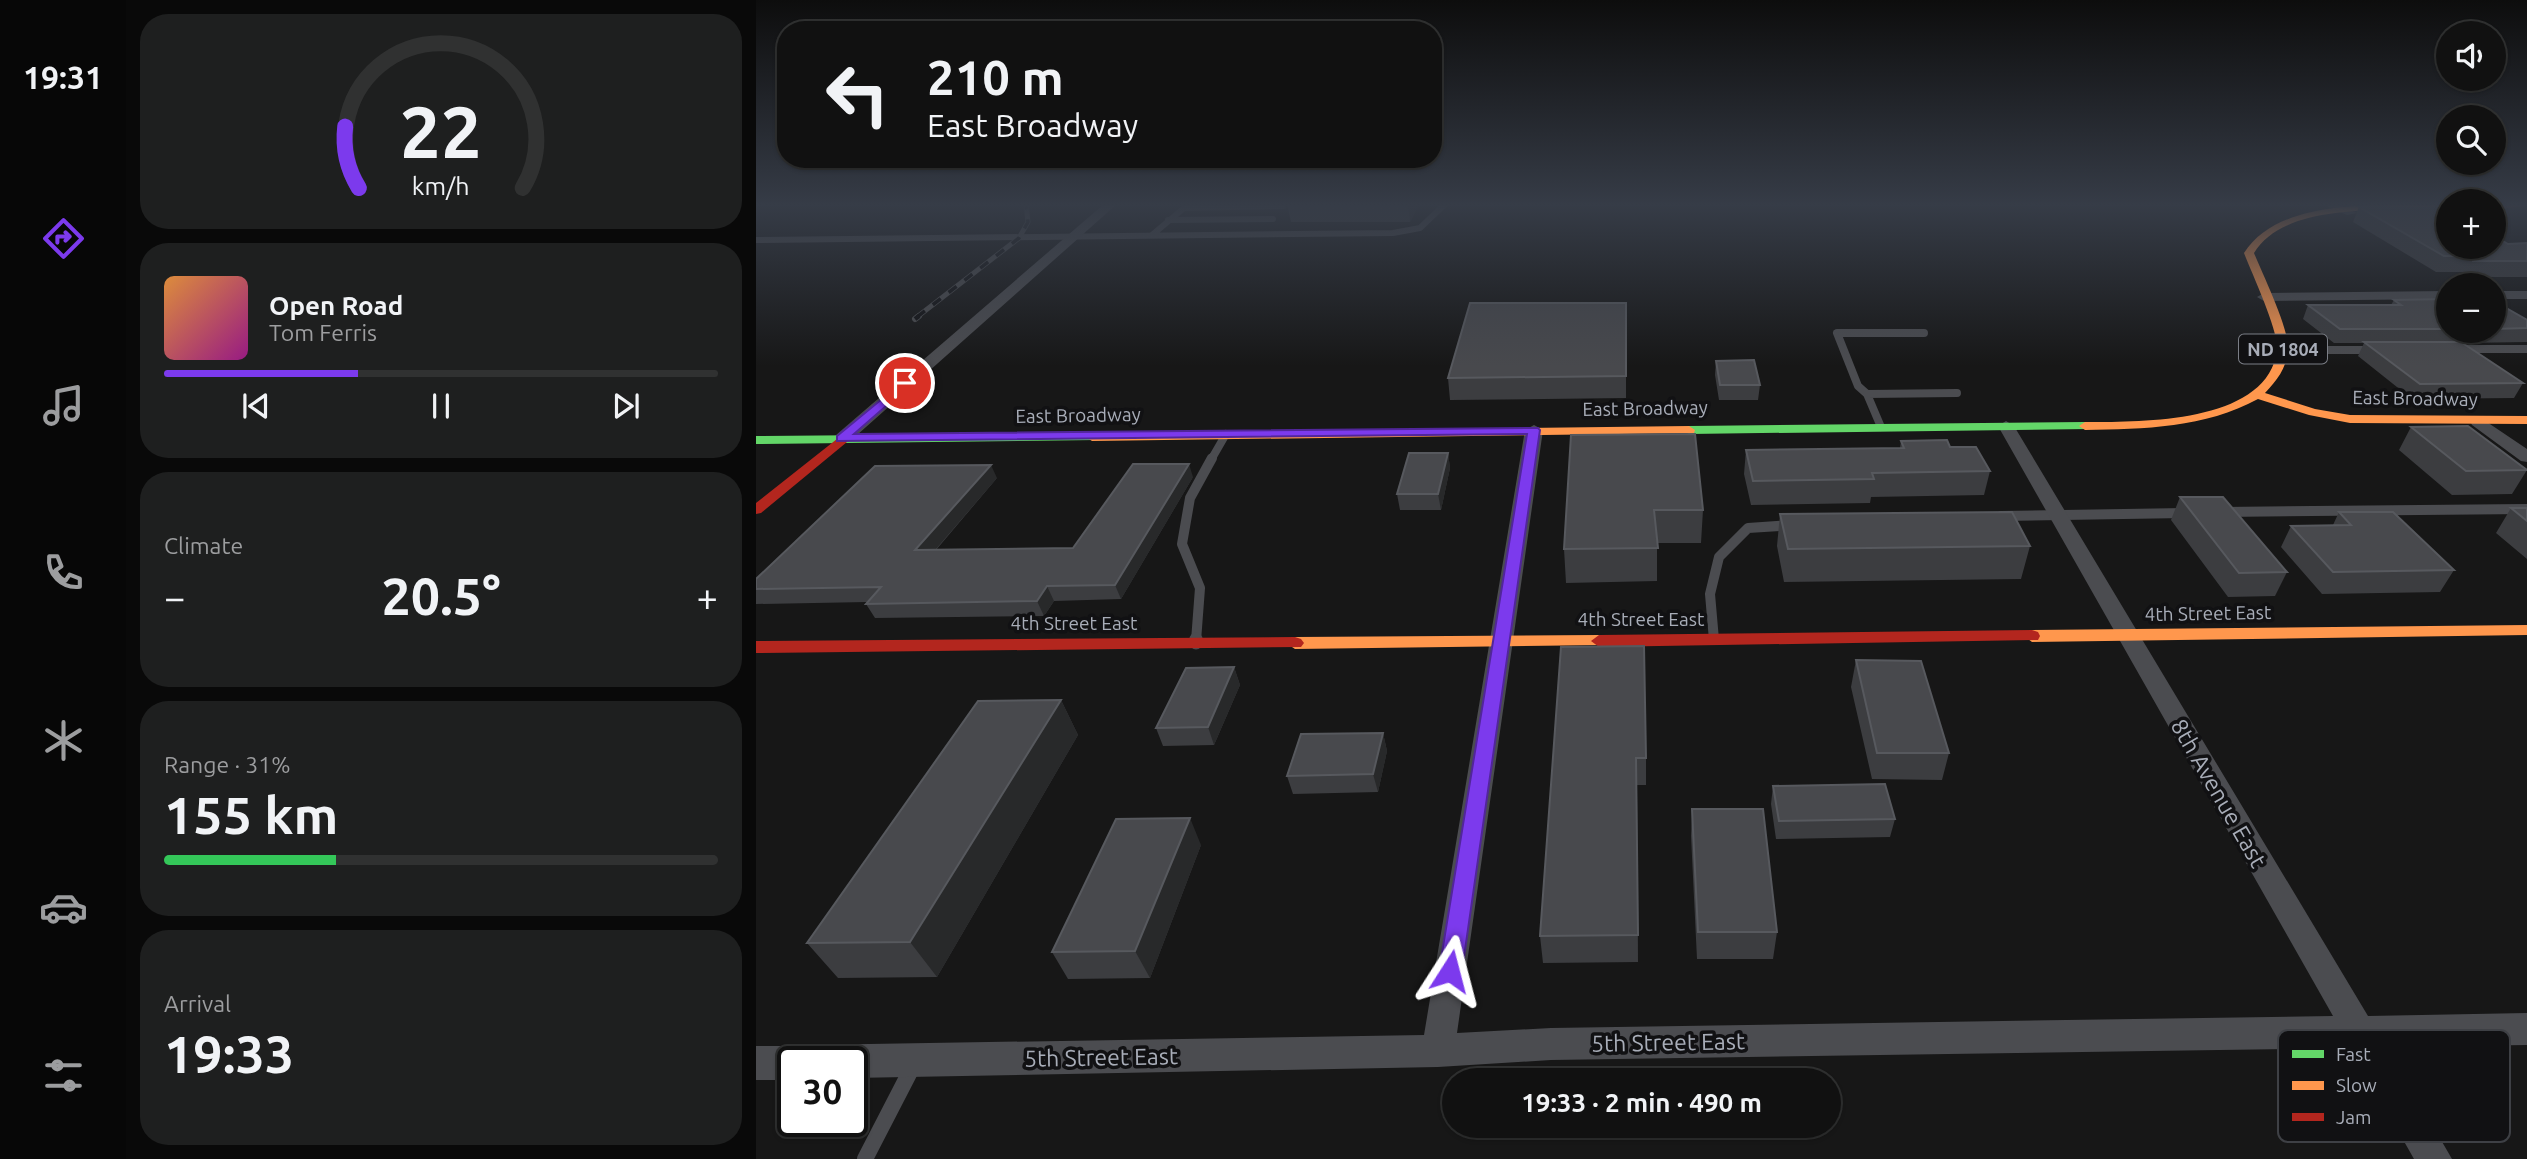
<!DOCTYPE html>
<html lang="en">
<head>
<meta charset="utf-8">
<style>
  body { margin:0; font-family:Ubuntu,sans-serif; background:#1e1f1f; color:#f1f3f6; height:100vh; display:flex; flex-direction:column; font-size:26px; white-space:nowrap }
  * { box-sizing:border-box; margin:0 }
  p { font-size:23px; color:#9c9d9f }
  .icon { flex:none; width:38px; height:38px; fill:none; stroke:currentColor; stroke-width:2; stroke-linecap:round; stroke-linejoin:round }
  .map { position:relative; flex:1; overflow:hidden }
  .details { display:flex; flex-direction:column; gap:14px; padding:14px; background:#090909; width:630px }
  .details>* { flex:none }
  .hud { position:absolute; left:21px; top:21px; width:665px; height:147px; border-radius:28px; box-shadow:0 2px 5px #0004,0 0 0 2px #303131; background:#111; color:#f1f3f6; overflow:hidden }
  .buttons { position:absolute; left:1680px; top:21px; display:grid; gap:14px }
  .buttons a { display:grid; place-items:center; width:70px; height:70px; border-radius:50%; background:#111; box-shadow:0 2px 5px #0004,0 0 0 2px #303131; font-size:35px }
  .speed { position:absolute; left:21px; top:1046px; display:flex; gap:14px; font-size:35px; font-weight:700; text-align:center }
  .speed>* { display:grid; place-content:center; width:91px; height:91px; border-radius:50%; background:#111; box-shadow:0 2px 5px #0004,0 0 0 2px #303131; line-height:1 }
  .speed .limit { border:4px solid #111; border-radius:10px; background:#fff; color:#111 }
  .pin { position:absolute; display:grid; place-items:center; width:60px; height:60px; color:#fff; margin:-30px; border:4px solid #fff; border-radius:50%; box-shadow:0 2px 7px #0007 }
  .me { position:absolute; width:77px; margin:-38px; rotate:9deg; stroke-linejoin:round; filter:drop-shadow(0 0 5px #0008) }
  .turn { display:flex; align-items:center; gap:24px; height:147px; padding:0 35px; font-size:32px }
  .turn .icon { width:91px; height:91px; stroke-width:2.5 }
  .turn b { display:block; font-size:49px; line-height:60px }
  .big { font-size:52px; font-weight:700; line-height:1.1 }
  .details .widget { flex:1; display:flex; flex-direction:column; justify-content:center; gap:10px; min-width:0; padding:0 24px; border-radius:28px; background:#1e1f1f }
  .details .dial { align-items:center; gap:0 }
  .dial svg { height:182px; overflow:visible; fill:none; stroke:#303131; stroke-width:7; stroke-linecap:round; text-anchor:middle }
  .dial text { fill:#f1f3f6; stroke:none }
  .song { display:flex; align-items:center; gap:21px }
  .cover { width:84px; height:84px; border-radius:10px; background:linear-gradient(135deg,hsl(30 70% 55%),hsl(310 70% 35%)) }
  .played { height:7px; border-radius:4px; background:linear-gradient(90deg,#7c3aed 35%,#303131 35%) }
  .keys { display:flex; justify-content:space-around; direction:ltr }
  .heat { display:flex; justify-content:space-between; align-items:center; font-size:38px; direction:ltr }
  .charge { height:10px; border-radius:5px; background:linear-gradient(90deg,#34c759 31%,#303131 0) }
  .trip { position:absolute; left:686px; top:1068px; width:399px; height:70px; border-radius:35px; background:#111; box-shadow:0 2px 5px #0004,0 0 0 2px #303131; font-weight:700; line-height:70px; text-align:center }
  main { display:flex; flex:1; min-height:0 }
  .menu { display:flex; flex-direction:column; width:126px; justify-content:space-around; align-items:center; background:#070707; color:#9c9d9f }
  .menu .icon { width:49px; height:49px }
  .menu .active { color:#7c3aed }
  .menu b { font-size:32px; color:#f1f3f6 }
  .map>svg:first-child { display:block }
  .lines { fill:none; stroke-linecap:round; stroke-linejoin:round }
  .lane-far4 { stroke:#4b4c50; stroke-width:6 }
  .lane-far3 { stroke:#4b4c50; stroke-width:8 }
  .lane-far2 { stroke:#4b4c50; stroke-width:10 }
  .lane-far1 { stroke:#4b4c50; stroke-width:13 }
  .lane { stroke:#4b4c50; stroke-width:16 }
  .street { fill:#4b4c50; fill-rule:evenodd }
  .fast { fill:#63d668; fill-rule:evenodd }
  .slow { fill:#ff974d; fill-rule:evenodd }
  .jam { fill:#b3261e; fill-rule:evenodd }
  .rail-far1-casing { stroke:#4b4c4f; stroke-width:5 }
  .rail-casing { stroke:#4b4c4f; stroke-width:6 }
  .rail-far1 { stroke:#111113; stroke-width:3.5; stroke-dasharray:10; stroke-linecap:butt }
  .rail { stroke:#111113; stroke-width:4.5; stroke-dasharray:12; stroke-linecap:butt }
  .wall { fill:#3c3d40 }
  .shaded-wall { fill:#28292a }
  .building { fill:#48494d; stroke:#57595e; stroke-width:2 }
  .route { fill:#7c3aed; stroke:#51269a; stroke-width:2 }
  .labels { text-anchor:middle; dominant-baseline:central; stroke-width:7; stroke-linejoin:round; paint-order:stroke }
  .shield { fill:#111113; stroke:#7b7e86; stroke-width:2 }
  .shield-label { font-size:18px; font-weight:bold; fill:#a8adb8 }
  .street-label { font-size:19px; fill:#a8adb8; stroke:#111113 }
  .near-street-label { font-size:23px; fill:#a8adb8; stroke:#111113 }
  .key { fill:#111113; stroke:#3e4045; stroke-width:2 }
  .key-label { font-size:19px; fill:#a8adb8 }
</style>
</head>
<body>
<main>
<nav class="menu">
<b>19:31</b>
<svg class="icon active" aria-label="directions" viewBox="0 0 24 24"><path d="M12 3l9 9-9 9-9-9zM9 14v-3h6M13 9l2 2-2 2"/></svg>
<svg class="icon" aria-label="music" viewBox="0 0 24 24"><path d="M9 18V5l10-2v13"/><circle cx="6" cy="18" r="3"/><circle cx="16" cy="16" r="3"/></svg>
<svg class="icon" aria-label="phone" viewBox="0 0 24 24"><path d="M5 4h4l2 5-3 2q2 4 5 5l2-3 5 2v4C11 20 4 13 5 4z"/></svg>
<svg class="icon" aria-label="climate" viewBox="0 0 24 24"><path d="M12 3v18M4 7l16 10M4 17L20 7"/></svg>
<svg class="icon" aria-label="car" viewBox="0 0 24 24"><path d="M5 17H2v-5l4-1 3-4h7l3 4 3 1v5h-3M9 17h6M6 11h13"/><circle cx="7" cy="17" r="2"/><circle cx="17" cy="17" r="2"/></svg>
<svg class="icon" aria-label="filters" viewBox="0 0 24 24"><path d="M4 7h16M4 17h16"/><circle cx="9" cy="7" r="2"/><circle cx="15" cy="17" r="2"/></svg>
</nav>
<section class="details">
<div class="widget dial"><svg viewBox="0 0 100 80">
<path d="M14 69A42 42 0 1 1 86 69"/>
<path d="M14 69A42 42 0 0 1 8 42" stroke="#7c3aed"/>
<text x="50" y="56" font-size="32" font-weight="700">22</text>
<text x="50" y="72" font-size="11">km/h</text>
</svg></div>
<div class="widget">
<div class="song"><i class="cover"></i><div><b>Open Road</b><p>Tom Ferris</p></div></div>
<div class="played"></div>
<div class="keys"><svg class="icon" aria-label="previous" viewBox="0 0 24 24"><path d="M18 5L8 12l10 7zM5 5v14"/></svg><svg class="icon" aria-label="pause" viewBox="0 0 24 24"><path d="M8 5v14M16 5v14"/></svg><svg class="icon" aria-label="next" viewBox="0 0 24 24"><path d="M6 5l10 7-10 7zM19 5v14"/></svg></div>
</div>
<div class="widget"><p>Climate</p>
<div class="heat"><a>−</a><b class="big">20.5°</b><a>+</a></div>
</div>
<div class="widget"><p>Range · 31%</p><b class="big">155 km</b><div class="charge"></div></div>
<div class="widget"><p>Arrival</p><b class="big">19:33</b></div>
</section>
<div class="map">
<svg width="1771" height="1159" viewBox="0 0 1771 1159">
  <rect width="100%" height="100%" fill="#171717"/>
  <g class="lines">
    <path class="lane-far4" d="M412 220 517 219
      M396 235 428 208 527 206
      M0 240 637 233 664 228 689 204"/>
    <path class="lane-far3" d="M1704 349H1771
      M1567 350H1618
      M1111 394 1201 393
      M1125 427 1111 394 1102 386 1081 333H1168
      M455 460 470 434"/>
    <path class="lane-far2" d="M1466 512 1771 509
      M1245 516 1429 513
      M958 640 954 594 963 557 992 528 1037 525
      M440 641 444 588 426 544 434 498 456 458"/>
    <path class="lane-far1" d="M440 643V639"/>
    <path class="lane" d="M109 1159 157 1066"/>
    <path class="street" d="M348 204H361L92 443H80L77 439 80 435Z
      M1566 204H1582L1601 213 1591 215Z
      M1692 291V299L1508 301 1501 297 1508 293Z
      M1738 291H1771V299H1738Z
      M1722 416 1771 449V462L1765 461 1716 425 1714 421 1716 417Z
      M1250 421 1258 426 1612 1016 1771 1013V1045L1631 1047 1696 1159H1658L1595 1048 795 1060 682 1067 96 1078V1062H37V1080H0V1046H37L44 1049 53 1045 668 1035 769 430 778 425 787 430 701 1033 795 1028 1577 1016 1242 426Z"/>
    <path class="fast" d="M1329 422 1333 423V429L933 434 927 430 933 426Z
      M336 433 341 434V440L0 444V436Z"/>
    <path class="slow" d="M1692 205V211C1638 211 1530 200 1498 253 1506 273 1535 332 1532 351 1530 369 1521 380 1509 393L1559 409 1594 415 1771 416V424L1594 423 1553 415 1502 399C1449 428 1388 429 1329 430L1323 426 1329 422C1384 422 1512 424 1521 350 1523 331 1496 274 1488 253 1525 195 1632 206 1692 205Z
      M933 426 939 430 938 433 336 441 330 437 336 433Z
      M1771 625V635L1276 642 1268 636 1276 630Z
      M843 635 851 641 849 645 539 649 530 643 539 637Z"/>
    <path class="jam" d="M1738 204H1771V206L1738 209Z
      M86 435 92 439 91 442 5 513 0 514V503Z
      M1276 630 1282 632 1284 636 1282 640 843 647 835 641 843 635Z
      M539 637 545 639 548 643 545 647 0 653V641Z"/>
    <g class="rail-far1-casing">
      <path id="rail-far1" d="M161 317 263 238 272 222 270 204"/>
    </g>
    <g class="rail-casing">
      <path id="rail" d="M159 319 163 316"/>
    </g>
    <use href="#rail-far1" class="rail-far1"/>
    <use href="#rail" class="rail"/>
  </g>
  <path class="wall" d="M531 204H663L654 222H535Z
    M1603 207 1752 244 1771 243V277H1708V272H1680L1597 222Z
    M1692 299V331H1738V301L1771 320V342L1707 343 1767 383 1758 398 1656 399 1602 356 1608 343H1578L1547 319 1552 305H1635L1638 300Z
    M870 303V398L694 400 692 378Z
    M960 361 1004 385 1002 400H963L959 375Z
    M1655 427 1771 470 1756 494 1696 495 1643 450Z
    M815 435 947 510 945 543H901V581L810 583 808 549Z
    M1145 441 1194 447 1234 471 1228 495 1115 497 1114 503 995 505 988 474 990 450 1144 448Z
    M692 453 694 468 685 510H644L641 494Z
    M437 477 365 599 298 601 288 616 119 618 110 604 111 602 0 604V579L241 478 180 550 317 548Z
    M1424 497 1531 572 1519 596 1472 597 1415 520Z
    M1755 508H1771V559L1740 533Z
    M1583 512 1698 570 1684 592 1566 594 1525 547 1535 526 1577 525Z
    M1024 514 1274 546 1265 579 1028 582 1021 546Z
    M805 647 890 758V785H881L882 962 787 963 784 936Z
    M1100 660 1193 753 1186 780 1116 779 1095 687Z
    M478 667 484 685 458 745 407 746 400 728Z
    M305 700 322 735 181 977 82 978 51 943Z
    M627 733 631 751 622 792 537 794 531 776Z
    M1017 786 1139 819 1134 837 1020 839 1015 804Z
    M936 809 1021 932 1017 959H941L935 836Z
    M445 845 394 978 312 979 296 952Z"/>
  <path class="shaded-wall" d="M652 204H663L654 222Z
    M692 453 694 468 685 510 682 494Z
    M433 464 437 477 365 599 359 585Z
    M235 465 241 478 167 564 159 550Z
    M291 586 298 601 288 616 281 601Z
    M478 667 484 685 458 745 452 727Z
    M305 700 322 735 181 977 154 942Z
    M627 733 631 751 622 792 617 774Z
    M434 818 445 845 394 978 379 951Z"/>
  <path class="building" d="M1603 207 1683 208 1692 213V247H1738V236L1752 244 1771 243V261H1717V256H1688Z
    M1692 299V329H1584L1552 305H1645L1638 300Z
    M1738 301 1771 320V328L1738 329Z
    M714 303H870V376L692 378Z
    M1608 342H1705L1767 383 1664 384Z
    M998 360 1004 385H964L960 361Z
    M1712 426 1771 470 1710 471 1655 427Z
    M939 434 947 510H898L902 548 808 549 815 435Z
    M1191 440 1194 447H1220L1234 471 1116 473 1118 479 997 481 990 450 1148 448 1145 441Z
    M653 453H692L682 494H641Z
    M377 464H433L359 585 291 586 281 601 110 604 125 587 0 589V579L119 466 235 465 159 550 317 548Z
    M1424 497H1467L1531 572 1483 573Z
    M1755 508H1771V521Z
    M1256 512 1274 546 1032 549 1024 514Z
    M1583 512H1637L1698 570 1577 572 1535 526 1595 525Z
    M888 646 890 758H880L882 935 784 936 805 647Z
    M1100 660 1165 661 1193 753H1121Z
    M478 667 452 727 400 728 430 668Z
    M305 700 154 942 51 943 222 701Z
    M627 733 617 774 531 776 545 734Z
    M1129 784 1139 819 1023 821 1017 786Z
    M936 809H1007L1021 932H942Z
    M434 818 379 951 296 952 360 819Z"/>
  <linearGradient id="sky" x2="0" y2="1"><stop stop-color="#0d0d0d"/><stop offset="0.56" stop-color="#363c47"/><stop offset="1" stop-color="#363c47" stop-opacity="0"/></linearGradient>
  <rect width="1771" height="366" fill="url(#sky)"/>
  <path class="route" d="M149 380 153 381V386L98 434 782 428 784 430 706 971 703 978 694 981 686 978 683 971 771 434 81 441V436Z"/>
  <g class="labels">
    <rect class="shield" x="1483" y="334.5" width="88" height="29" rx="5"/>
    <g class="shield-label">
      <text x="1527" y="349">ND 1804</text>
    </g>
    <g class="street-label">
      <text transform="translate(1659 398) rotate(1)">East Broadway</text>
      <text transform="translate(889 408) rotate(-1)">East Broadway</text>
      <text transform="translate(322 415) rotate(-1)">East Broadway</text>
      <text transform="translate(1452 613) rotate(-1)">4th Street East</text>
      <text x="885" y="619">4th Street East</text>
      <text x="318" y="623">4th Street East</text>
    </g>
    <g class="near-street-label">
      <text transform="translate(1463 793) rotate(60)">8th Avenue East</text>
      <text transform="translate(912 1042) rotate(-1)">5th Street East</text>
      <text transform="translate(345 1057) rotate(-1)">5th Street East</text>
    </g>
  </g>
  <rect x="1522" y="1030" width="232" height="112" rx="10" class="key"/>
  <rect x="1536" y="1050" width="32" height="8" fill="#63d668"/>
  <rect x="1536" y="1081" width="32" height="9" fill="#ff974d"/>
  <rect x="1536" y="1113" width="32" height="8" fill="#b3261e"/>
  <g class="key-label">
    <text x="1580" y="1061">Fast</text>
    <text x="1580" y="1092">Slow</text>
    <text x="1580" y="1124">Jam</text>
  </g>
</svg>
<div class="buttons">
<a><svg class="icon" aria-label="sound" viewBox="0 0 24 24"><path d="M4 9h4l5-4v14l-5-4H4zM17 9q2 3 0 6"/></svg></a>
<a><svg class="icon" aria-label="search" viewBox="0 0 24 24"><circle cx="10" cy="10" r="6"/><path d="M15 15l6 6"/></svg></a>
<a>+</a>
<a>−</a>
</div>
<div class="speed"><div class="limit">30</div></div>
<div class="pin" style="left:149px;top:383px;background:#d93025"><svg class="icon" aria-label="arrive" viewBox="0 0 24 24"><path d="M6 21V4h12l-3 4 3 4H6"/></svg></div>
<svg class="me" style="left:694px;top:971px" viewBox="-20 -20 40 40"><path d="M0-17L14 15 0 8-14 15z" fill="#7c3aed" stroke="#fff" stroke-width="4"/></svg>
<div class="trip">19:33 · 2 min · 490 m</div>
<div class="hud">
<div class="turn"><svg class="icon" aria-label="left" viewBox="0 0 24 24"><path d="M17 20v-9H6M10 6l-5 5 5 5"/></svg><div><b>210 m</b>East Broadway</div></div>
</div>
</div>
</main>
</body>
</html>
